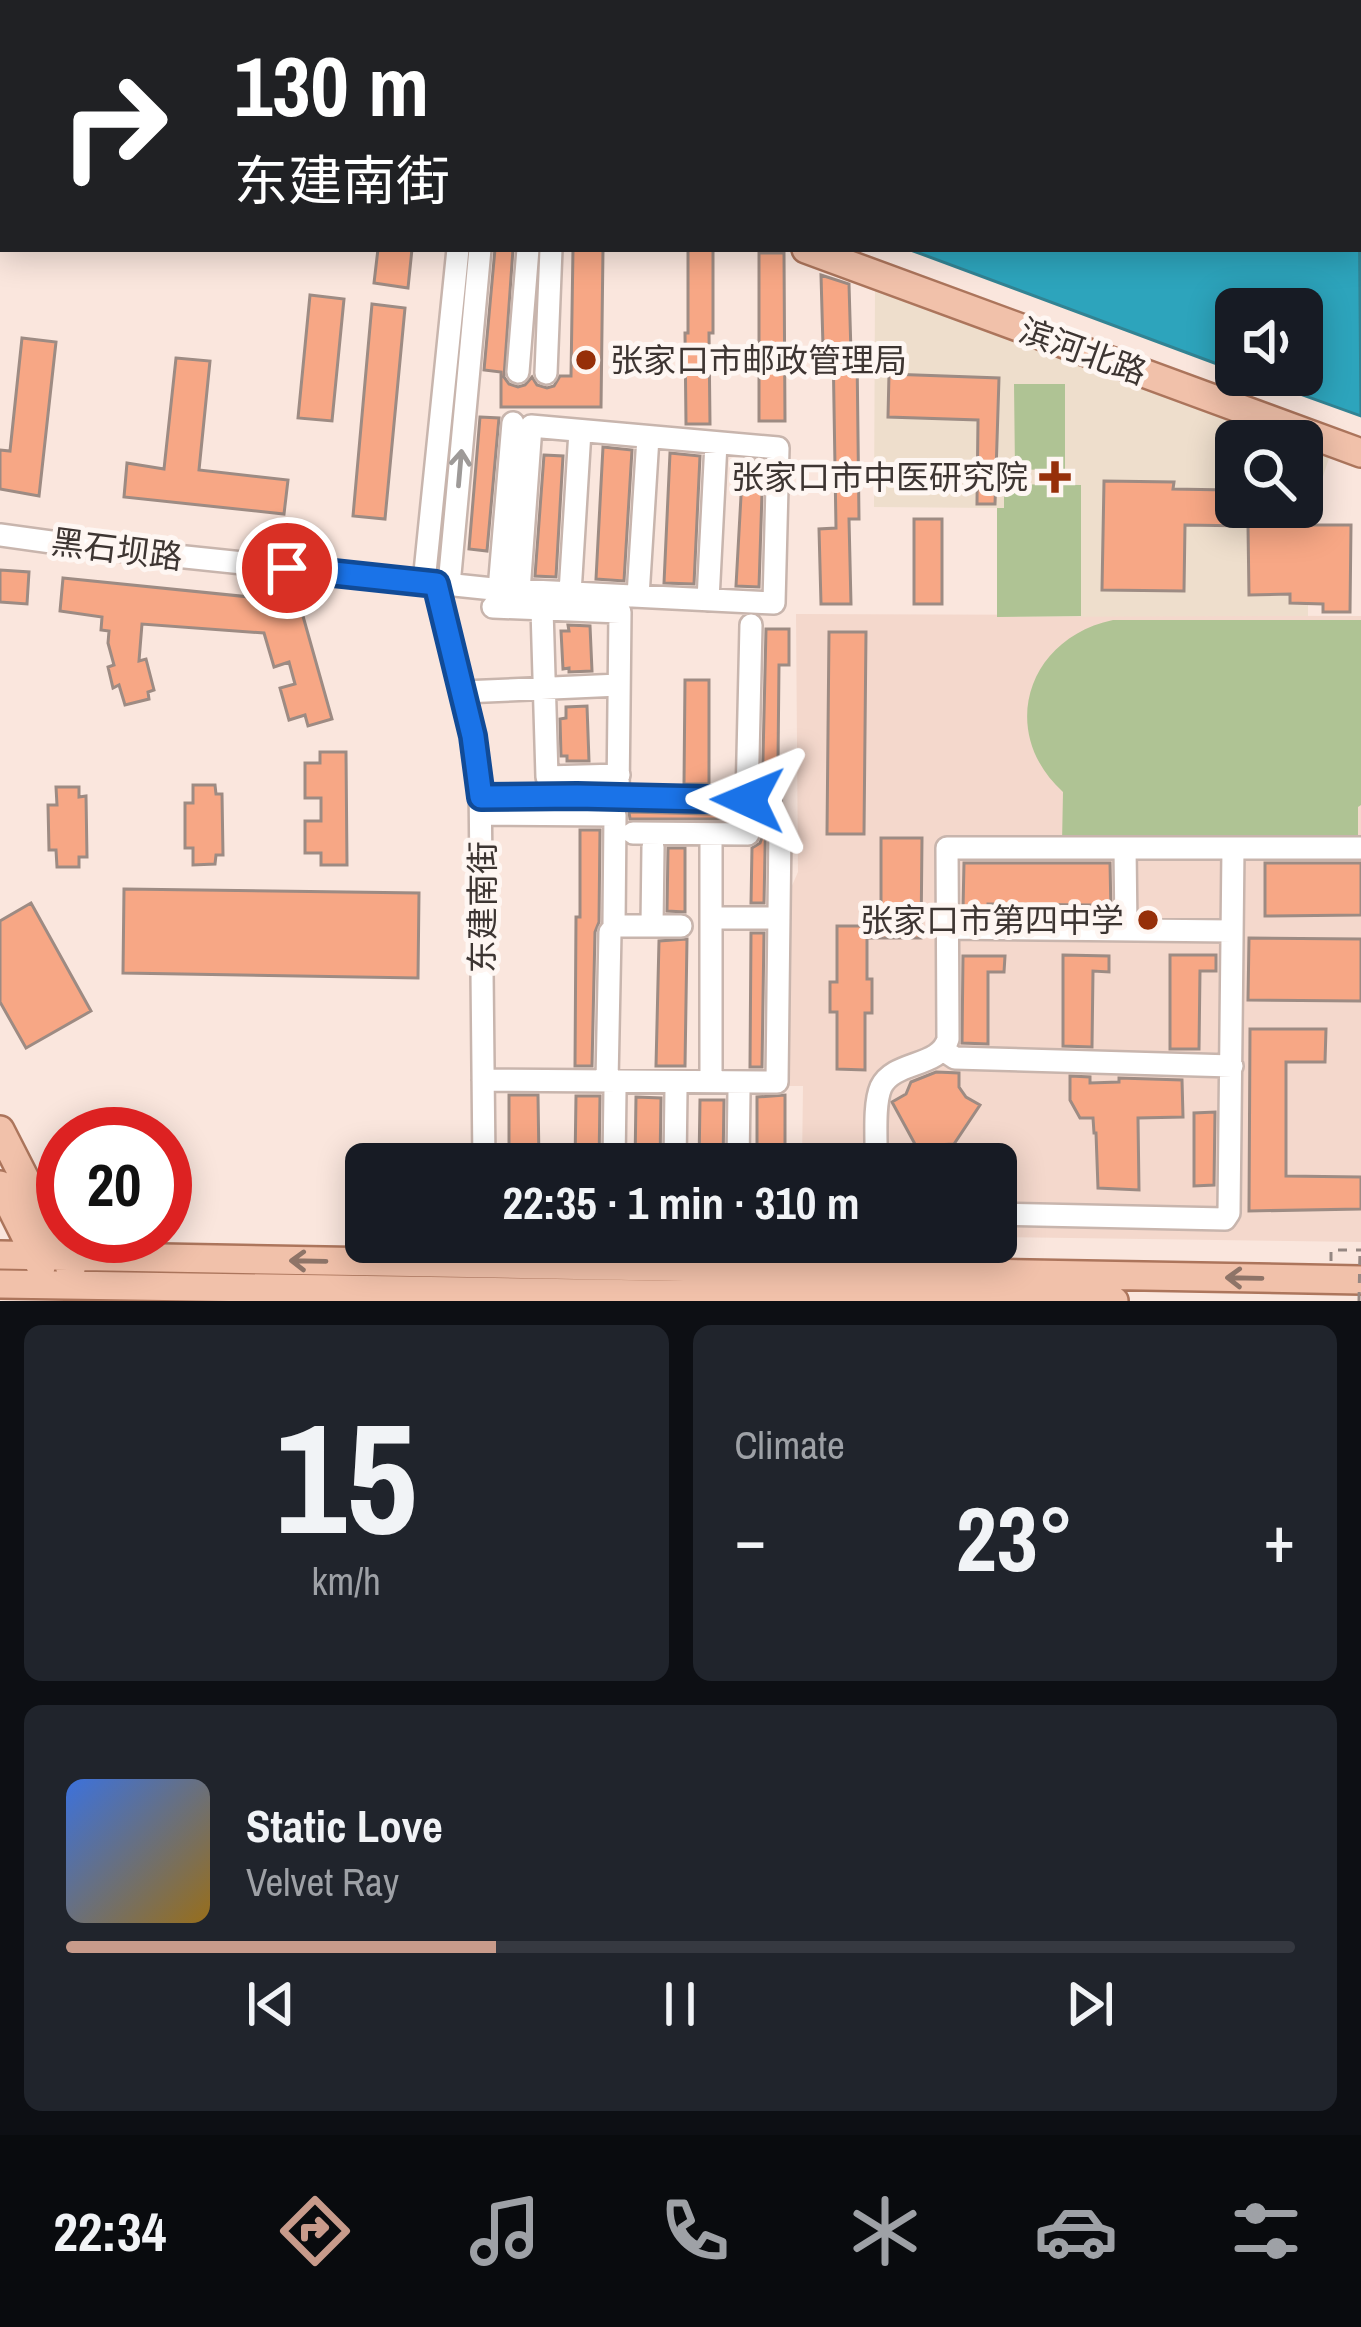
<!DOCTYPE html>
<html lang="en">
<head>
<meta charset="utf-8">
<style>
  body { margin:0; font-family:"Archivo Narrow","Noto Sans SC",sans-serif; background:#20242c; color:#f1f3f6; height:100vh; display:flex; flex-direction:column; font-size:45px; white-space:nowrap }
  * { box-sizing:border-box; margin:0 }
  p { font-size:39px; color:#9ea1a6 }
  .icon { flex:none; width:66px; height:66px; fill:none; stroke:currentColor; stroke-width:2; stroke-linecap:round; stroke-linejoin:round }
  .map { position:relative; height:1301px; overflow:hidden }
  .details { display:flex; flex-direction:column; gap:24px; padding:24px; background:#0d0f14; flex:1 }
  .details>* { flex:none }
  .guide { position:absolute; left:0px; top:0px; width:1362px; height:252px; box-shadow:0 6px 30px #0003; background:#202124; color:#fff; overflow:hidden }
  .tools { position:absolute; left:1215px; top:288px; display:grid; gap:24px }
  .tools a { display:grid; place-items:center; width:108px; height:108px; border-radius:18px; background:#171b24; box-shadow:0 6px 30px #0003; font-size:60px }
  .speed { position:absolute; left:36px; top:1107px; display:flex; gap:24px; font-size:60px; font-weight:700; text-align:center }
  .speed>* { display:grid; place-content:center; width:156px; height:156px; border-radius:50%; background:#171b24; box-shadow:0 6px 30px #0003; line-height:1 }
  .speed .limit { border:18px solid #d22; background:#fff; color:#111 }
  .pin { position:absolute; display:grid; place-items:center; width:102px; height:102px; color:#fff; margin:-51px; border:6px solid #fff; border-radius:50%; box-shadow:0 3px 12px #0007 }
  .me { position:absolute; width:132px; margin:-66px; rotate:271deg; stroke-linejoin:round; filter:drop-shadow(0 0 9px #0008) }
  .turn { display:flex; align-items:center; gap:42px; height:252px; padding:0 36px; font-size:54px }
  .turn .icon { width:156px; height:156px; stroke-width:2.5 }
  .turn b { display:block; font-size:84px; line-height:102px }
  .big { font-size:90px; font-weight:700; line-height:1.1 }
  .details .widget { flex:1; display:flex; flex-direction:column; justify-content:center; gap:18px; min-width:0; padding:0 42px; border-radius:18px; background:#20242c }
  .details .dial { align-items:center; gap:0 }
  .dial b { font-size:156px; line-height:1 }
  .song { display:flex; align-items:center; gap:36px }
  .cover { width:144px; height:144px; border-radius:18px; background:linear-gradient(135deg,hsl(220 70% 55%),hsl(40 70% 35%)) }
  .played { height:12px; border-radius:6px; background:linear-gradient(90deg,#c89b8b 35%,#363941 35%) }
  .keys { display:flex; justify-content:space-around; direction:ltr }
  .heat { display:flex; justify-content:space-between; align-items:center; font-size:66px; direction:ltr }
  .details .tiles { flex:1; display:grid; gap:24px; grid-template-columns:1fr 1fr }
  .widget:last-child { grid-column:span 2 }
  .trip { position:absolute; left:345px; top:1143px; width:672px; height:120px; border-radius:18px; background:#171b24; box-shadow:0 6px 30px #0003; font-weight:700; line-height:120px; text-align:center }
  .tab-bar { display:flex; height:192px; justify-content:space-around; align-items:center; background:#090b0e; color:#9ea1a6 }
  .tab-bar .icon { width:84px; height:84px }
  .tab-bar .selected { color:#c89b8b }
  .tab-bar b { font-size:54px; color:#f1f3f6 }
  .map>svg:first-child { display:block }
  .built { fill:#f4d8cc }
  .medical { fill:#eedecc; fill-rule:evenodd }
  .green { fill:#afc394 }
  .water { fill:#2da4bc; stroke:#328393; stroke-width:3 }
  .building { fill:#f7a785; stroke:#9d8b83; stroke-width:3 }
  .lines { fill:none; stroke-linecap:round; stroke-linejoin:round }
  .minor-casing { stroke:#c8b5ad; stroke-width:26 }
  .major-casing { stroke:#ac755c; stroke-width:32 }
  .path { stroke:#958782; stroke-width:3; stroke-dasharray:9 9; stroke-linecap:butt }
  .minor { stroke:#fff; stroke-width:21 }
  .major { stroke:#f1c1aa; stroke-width:27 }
  .path-bridge { stroke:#958782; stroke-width:3; stroke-dasharray:9 9; stroke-linecap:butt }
  .oneway { stroke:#9e9a98 }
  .oneway2 { stroke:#8e7468 }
  .route-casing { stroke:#114b97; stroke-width:30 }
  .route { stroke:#1a73e8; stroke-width:21 }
  .poi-dot { fill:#962f09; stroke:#fef6f2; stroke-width:4.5 }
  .labels { text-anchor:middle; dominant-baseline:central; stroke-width:10; stroke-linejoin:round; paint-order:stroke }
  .street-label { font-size:33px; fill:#3d3532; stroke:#fef6f2 }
  .poi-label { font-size:33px; fill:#3d3532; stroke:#fef6f2; text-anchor:end }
</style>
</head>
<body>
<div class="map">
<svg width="1361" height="1301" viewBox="0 0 1361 1301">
  <rect width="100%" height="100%" fill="#fae6dd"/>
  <path class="built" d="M796 614 1361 616V1242L996 1237V1164H802L803 1086H784L787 897 798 872Z"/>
  <path class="medical" d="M875 288 1333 446 1308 522V616L997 617V508L874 507ZM1236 441H1302V507H1236Z"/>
  <path class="green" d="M1014 384H1065V469L1015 470Z
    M1004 484 1081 485V616L997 617V508H1004Z
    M1113 620H1361V805L1358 807V840L1062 843 1063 792C997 732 1027 638 1113 620Z"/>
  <path class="water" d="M235 0H899L907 3H243Z
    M1359 180 1361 416 1247 375H1302V309H1236V371L908 249H1359Z"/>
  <path class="building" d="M378 249H412L408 288 374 283Z
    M495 249H513L504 377 509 384 518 387 525 385 532 377 537 385 547 388 554 386 560 376H571L573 249H603L601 407H501V372L484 370Z
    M688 249H713V333H709L710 424H686L685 333H688Z
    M759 253H784L785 421H759Z
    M821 275 849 284 851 353H857L859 519H849L851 604H821L819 529 836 528 833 345 823 346Z
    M310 295 344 299 332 421 298 418Z
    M372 304 405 308 385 519 353 516Z
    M22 338 56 342 39 496 0 489V450L10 451Z
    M176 358 210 361 199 470 288 480 284 514 124 497 127 463 164 469Z
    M889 374 999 378 995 504H977L978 420 888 417Z
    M480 417 499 418 487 551 469 549Z
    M603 447 632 450 624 581 596 579Z
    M670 453 700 456 694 584 664 583Z
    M544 455 563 456 556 577 535 576Z
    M743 460 763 462 759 587 736 586Z
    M1104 481 1174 482 1173 489 1228 490V507H1281V520L1306 521V525H1351L1350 612H1323V604L1290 603V594L1249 595 1248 526 1185 525 1184 591 1102 590Z
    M914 519H942V604H914Z
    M0 570 29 572 27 604 0 602Z
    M63 578 299 602 332 719 308 726 305 715 289 720 280 688 295 684 289 662 274 667 264 633 142 624 139 661 146 659 154 690 148 692 149 699 125 705 119 685 113 688 108 667 114 665 108 643 109 631 101 630 102 617 60 611Z
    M568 625 590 626 592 671 569 672V668L563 669 561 631H569Z
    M766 629H789V665H779L778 762 781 763V801H766L764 903H751L752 848 760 843 763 835 757 822 748 819H630L629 812 747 815 759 809 762 800Z
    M829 632H866L864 834H827Z
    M685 680H709V784H684Z
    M587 706 589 761H567V756H561L560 719 566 718V707Z
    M320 752H346L347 865H321V853H305V821H321V798H305V763H320Z
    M193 785H215L216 794H222L223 855H216L215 864 193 865V848H185V803H193Z
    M56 787H79V797L86 796 87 857H79V867H57L56 850H49L48 805H57Z
    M580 830H600L599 922 595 932 592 1066H575L576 917H580Z
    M881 838H922L921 938H867V979H872V1013H865V1070L837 1069V1012H830V982H837V926H881Z
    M668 848H685V912L667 911Z
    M964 863H1110L1111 912H1089L1090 905 988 904V909H963Z
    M1265 863H1361V915L1265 916Z
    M124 889 419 893 418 978 123 973Z
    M31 903 91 1011 26 1048 0 1002V921Z
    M751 933H764L762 1067H750Z
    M1249 938 1361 939V1001L1248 1000Z
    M687 939 685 1066H656L659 941Z
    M1063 955 1109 956V972L1093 971 1092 1047 1063 1046Z
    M1170 955H1216V971H1200L1199 1049H1170Z
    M963 956H1005L1004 972H988V1044L962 1043Z
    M1250 1029H1326L1325 1062H1286V1176L1361 1177V1209L1249 1211Z
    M936 1072 959 1073V1087L966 1097 980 1105 954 1144 916 1146 892 1102 906 1094 911 1082Z
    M1070 1076 1090 1077V1083L1119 1082V1078L1182 1080 1183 1117 1138 1118 1139 1190 1098 1188 1096 1133H1094L1093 1118H1080L1070 1100Z
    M509 1095H538L539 1162H509Z
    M785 1095V1164H757V1097Z
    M576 1096H600L599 1164H575Z
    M636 1097 661 1098 660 1164H635Z
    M700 1100H724L723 1164H699Z
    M1215 1112 1214 1185 1194 1186V1113Z"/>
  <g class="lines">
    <g class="minor-casing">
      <path id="minor" d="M974 0 982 3
        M536 3 537 0
        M1359 155 1361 156
        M518 372 528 249
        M546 373 551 249
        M0 535 80 546 493 589C586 594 680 599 774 603L778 448 531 426 519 591
        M424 582 458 249
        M436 584 473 736 480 778 484 1164
        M449 585 480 249
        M499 590 513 423
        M570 593 580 431
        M638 596 648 437
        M708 600 716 443
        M493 607 620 612 618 798
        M542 609 547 777 619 775
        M463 692 619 685
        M481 797 577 796 747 800 751 625
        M482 814 615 815 614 926H681
        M633 833 748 834
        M1125 848 1126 929
        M711 918H779
        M652 926 653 847
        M947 928 1232 931
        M943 1050 955 1058 1232 1066
        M483 1080 777 1082 780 828
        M607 1081 610 932
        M711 1081V834
        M614 1164 615 1090
        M675 1164 676 1090
        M738 1164 739 1091
        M876 1164C877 1144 873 1105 881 1087 894 1060 940 1068 948 1039L947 848H1361
        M996 1214 1225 1219 1229 1213 1233 848
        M840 1270V1242
        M928 1271 929 1242"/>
    </g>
    <g class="major-casing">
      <path id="major" d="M130 0 138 3
        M170 0 178 3
        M806 249 1361 453
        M0 1130 71 1269
        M0 1185 41 1267
        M0 1255 1361 1280
        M0 1284 1114 1301"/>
    </g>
    <path class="path" d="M1331 1261V1250H1361"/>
    <use href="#minor" class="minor"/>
    <use href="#major" class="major"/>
    <path class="path-bridge" d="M1359 1301 1360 1250"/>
  </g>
  <defs><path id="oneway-shaft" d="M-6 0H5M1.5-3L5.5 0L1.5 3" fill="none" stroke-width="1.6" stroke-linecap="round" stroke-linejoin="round" transform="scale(3)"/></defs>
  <use class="oneway" href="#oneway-shaft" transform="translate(460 468) rotate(-85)"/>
  <g class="oneway2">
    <use href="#oneway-shaft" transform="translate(308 1261) rotate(-179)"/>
    <use href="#oneway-shaft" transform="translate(1244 1278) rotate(-179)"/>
  </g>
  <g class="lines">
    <g class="route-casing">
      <path id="route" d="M287 568 436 584 473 736 481 797 577 796 748 800"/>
    </g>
    <use href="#route" class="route"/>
  </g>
  <g class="poi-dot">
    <circle cx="586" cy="360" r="12"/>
    <path d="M1049 459h12v12h12v12h-12v12h-12v-12h-12v-12h12z"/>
    <circle cx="1148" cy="920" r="12"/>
  </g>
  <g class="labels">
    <g class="street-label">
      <text transform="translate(1083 351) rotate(20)">滨河北路</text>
      <text transform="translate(117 549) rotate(7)">黑石坝路</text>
      <text transform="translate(482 907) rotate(-90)">东建南街</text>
    </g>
    <g class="poi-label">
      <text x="610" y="360" text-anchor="start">张家口市邮政管理局</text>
      <text x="1028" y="477">张家口市中医研究院</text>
      <text x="1124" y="920">张家口市第四中学</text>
    </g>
  </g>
</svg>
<div class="tools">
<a><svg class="icon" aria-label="sound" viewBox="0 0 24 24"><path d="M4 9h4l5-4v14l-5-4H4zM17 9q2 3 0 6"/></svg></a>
<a><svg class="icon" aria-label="search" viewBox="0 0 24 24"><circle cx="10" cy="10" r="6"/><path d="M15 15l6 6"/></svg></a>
</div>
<div class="speed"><div class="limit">20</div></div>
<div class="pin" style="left:287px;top:568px;background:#d93025"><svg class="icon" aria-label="arrive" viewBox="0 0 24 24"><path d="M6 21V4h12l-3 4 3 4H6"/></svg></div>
<svg class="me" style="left:748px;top:800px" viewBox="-20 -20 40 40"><path d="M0-17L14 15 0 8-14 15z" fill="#1a73e8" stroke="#fff" stroke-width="4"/></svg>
<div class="trip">22:35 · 1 min · 310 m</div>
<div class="guide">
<div class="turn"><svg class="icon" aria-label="right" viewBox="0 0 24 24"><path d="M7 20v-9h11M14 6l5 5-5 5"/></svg><div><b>130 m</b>东建南街</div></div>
</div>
</div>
<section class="details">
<div class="tiles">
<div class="widget dial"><b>15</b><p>km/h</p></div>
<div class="widget"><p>Climate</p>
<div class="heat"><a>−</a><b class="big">23°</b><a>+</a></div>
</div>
<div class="widget">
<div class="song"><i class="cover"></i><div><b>Static Love</b><p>Velvet Ray</p></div></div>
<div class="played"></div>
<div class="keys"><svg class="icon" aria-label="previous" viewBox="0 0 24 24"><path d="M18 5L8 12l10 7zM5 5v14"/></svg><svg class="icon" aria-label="pause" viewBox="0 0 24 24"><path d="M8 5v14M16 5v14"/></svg><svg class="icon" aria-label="next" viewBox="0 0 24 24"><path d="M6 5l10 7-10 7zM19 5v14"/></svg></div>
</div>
</div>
</section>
<nav class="tab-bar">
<b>22:34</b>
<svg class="icon selected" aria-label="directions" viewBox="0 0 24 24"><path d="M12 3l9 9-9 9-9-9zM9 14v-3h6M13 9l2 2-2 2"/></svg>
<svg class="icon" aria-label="music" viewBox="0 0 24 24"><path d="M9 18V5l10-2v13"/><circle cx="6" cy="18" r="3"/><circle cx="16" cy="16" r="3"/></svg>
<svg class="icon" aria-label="phone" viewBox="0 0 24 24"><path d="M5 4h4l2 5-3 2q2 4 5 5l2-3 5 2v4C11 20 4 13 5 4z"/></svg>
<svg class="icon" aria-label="climate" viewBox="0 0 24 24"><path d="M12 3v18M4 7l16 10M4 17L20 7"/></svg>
<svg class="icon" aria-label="car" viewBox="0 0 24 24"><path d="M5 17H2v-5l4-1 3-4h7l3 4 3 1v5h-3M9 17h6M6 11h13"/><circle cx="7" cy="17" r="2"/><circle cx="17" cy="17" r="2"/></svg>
<svg class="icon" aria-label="filters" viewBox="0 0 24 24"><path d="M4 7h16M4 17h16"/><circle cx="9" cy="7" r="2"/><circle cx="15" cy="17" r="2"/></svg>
</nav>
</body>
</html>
